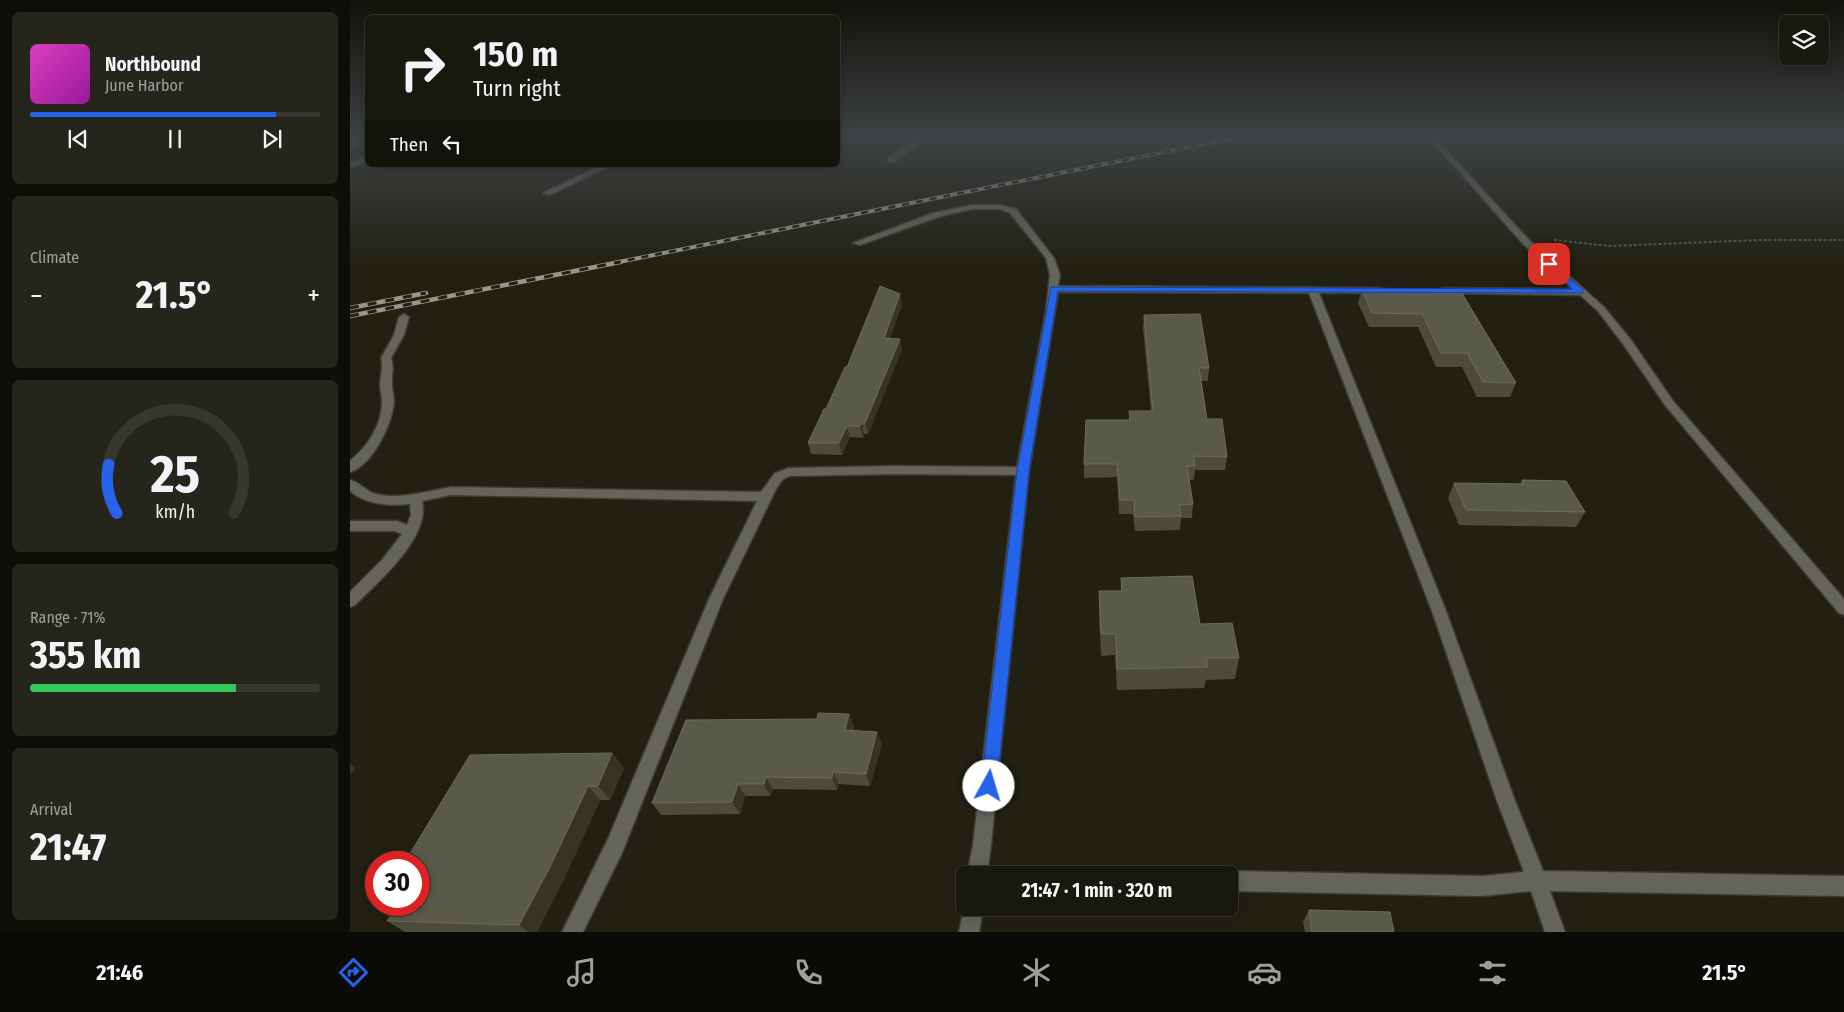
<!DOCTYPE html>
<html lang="en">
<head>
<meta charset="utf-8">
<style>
  body { margin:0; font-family:"Fira Sans Condensed",sans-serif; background:#26251c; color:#f1f3f6; height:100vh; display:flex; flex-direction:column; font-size:19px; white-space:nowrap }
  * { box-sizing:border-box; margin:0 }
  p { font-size:16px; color:#9fa09e }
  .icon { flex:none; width:28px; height:28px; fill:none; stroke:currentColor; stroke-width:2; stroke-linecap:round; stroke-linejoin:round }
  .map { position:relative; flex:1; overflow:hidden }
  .sheet { display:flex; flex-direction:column; gap:12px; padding:12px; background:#0e0d08; width:350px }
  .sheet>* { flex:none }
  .banner { position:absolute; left:15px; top:15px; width:475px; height:152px; border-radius:8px; box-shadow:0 2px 12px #0003,0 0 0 1px #37372e; background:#19180e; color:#f1f3f6; overflow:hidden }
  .fabs { position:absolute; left:1429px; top:15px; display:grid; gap:10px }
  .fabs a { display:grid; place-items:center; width:50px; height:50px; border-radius:8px; background:#19180e; box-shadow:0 2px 12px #0003,0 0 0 1px #37372e; font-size:25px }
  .speed { position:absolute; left:15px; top:851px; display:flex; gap:10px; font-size:25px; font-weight:700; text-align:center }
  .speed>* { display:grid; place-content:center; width:65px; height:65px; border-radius:50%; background:#19180e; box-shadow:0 2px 12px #0003,0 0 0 1px #37372e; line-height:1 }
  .speed .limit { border:8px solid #d22; background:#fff; color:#111 }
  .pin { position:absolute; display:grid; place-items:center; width:42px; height:42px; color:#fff; margin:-21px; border-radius:10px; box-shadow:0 2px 8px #0006 }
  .me { position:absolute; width:55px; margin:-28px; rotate:6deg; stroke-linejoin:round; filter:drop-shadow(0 0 4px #0008) }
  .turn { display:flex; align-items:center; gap:18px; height:105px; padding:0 25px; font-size:22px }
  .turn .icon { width:65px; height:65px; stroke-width:2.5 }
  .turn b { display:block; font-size:35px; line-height:42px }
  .then { display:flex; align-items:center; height:48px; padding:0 25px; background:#0003; gap:10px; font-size:19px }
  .big { font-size:38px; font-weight:700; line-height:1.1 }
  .sheet .card { flex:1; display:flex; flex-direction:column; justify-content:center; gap:8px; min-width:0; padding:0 18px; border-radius:8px; background:#26251c }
  .sheet .dial { align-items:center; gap:0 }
  .dial svg { height:130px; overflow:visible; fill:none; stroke:#37372e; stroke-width:7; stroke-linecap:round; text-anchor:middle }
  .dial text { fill:#f1f3f6; stroke:none }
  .song { display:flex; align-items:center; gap:15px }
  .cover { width:60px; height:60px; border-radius:8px; background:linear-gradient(135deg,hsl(310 70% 55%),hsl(300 70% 35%)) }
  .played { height:5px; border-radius:2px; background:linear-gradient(90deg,#2563eb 85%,#37372e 85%) }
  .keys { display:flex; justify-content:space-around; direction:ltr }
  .heat { display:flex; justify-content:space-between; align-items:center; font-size:28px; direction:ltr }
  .charge { height:8px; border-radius:4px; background:linear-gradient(90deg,#34c759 71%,#37372e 0) }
  .trip { position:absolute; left:606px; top:866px; width:282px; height:50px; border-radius:8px; background:#19180e; box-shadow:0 2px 12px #0003,0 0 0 1px #37372e; font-weight:700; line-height:50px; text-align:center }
  .tab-bar { display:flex; height:80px; justify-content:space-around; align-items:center; background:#0a0a06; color:#9fa09e }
  .tab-bar .icon { width:35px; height:35px }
  .tab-bar .on { color:#2563eb }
  .tab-bar b { font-size:22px; color:#f1f3f6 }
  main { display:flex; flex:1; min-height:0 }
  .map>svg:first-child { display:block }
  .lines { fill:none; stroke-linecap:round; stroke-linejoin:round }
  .minor-casing { stroke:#3d3c2f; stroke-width:3 }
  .path { stroke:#57564a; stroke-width:2; stroke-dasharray:3 2; stroke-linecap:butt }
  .minor { fill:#64645d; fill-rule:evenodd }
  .rail-far1-casing { stroke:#96968b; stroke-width:4 }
  .rail-casing { stroke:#96968b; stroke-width:4.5 }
  .rail-far1 { stroke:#212012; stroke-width:2.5; stroke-dasharray:7; stroke-linecap:butt }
  .rail { stroke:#212012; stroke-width:3; stroke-dasharray:9; stroke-linecap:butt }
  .wall { fill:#4c4b3d }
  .shaded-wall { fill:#353425 }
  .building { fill:#5a5a4c; stroke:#6d6c5f }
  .route { fill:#2563eb; stroke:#184099 }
</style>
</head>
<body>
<main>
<section class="sheet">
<div class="card">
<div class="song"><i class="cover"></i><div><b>Northbound</b><p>June Harbor</p></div></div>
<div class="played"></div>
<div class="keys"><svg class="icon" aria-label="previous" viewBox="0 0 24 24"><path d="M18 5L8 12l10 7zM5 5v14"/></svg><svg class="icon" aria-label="pause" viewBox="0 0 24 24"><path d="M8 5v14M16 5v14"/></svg><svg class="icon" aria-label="next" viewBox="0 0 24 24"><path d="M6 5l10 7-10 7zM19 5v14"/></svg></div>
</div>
<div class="card"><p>Climate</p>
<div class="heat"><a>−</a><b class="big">21.5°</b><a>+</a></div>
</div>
<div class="card dial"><svg viewBox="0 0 100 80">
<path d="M14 69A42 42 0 1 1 86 69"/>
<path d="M14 69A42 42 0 0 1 9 39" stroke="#2563eb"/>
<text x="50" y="56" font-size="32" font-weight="700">25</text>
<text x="50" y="72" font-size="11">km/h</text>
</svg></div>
<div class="card"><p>Range · 71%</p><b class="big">355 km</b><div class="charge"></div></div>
<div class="card"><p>Arrival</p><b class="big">21:47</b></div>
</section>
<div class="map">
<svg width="1494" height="932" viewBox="0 0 1494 932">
  <rect width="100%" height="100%" fill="#212012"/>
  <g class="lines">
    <g class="minor-casing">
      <path id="minor" d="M570 136H578L544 162H538V158Z
        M1075 136H1082L1088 141 1179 240 1254 307 1281 340 1323 401 1494 599V615L1489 613 1315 405 1273 344 1248 311 1230 295 1091 293V289L1094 288 1223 289 1173 244 1106 168Z
        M18 157V162L0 167V163Z
        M252 165H262L200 195 193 193Z
        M622 205H650L666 209 704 258 710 275 708 286 1030 288V292L1027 293H969L1096 611 1164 798 1193 871 1494 876V896L1200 891 1215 932H1195L1181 891 1132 896 880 891V875H873L880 871 1132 876 1174 872 1146 798 1082 611 959 293 708 292 679 471 641 845 637 875H617L623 845 666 475 544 474 440 476 433 479 426 489 373 599 272 853 233 932H212L258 839 359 599 407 501 101 495 72 501C81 537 28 582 5 605L0 607V592L32 560 52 534 45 531H0V521H47L57 525 61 515 60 504C39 506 17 505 0 491V480C9 482 15 490 23 493 47 501 77 491 101 487L411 492 425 473 439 468 544 466 667 467 696 310 700 275 696 258 660 213 649 209H622L588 217 510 245 503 243 583 213Z
        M54 314 59 317 54 335 41 358C44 366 42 373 42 381 41 388 44 394 44 401 43 423 22 466 0 472V461C18 446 32 425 32 401 32 395 30 390 30 385 30 375 34 368 31 358L44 335 49 317Z
        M615 903V908H633L629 932H609Z"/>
    </g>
    <path class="path" d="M1204 240 1260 246 1410 240H1494"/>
    <use href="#minor" class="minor"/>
    <g class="rail-far1-casing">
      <path id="rail-far1" d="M264 263 894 136"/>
    </g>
    <g class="rail-casing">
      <path id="rail" d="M0 308 76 293
        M0 316 270 262"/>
    </g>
    <use href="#rail-far1" class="rail-far1"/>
    <use href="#rail" class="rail"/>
  </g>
  <path class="wall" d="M1012 289 1110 290 1166 383 1160 397H1127L1112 367H1086L1068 327H1019L1008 303Z
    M552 304 540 338 552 349 518 434H514L513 438 500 437 492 455 461 454 458 443 476 409Z
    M794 315 859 368 858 381H851L857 419 877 457 875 470H845L844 480H839L843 504 842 518H831L830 530 785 531 783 514H769L767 477 734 478V464L779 420V411H801L793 328Z
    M1172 480 1235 512 1226 527 1109 525 1098 498 1104 483 1170 484Z
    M771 578 850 624 889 658 885 679 856 680 854 688 767 690 765 655 751 656 749 613V591H771Z
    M504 726 503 731 532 744 520 786 489 784 487 790 423 789 420 796H395L390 814 311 815 302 803Z
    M262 753 274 768 260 800H250L215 877 187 932H55L37 921 69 905V862Z
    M959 910 1044 932H955L953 922Z"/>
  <path class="shaded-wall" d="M6 136H18V144L0 151V139Z
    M550 294 552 304 536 349 534 338Z
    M550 339 552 349 518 434 515 423Z
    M512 423 514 434 513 438 510 426Z
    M497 426 500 437 492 455 489 443Z
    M499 714 504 726 500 743 495 730Z
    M527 732 532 744 520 786 516 774Z
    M262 753 274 768 260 800 248 786Z
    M0 763 6 768 0 776Z
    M483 772 489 784 487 790 482 778Z
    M416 777 423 789 420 796 414 784Z
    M388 784 395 796 390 814 382 802Z
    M238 786 250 800 215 877 187 932H178L169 925Z"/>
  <path class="building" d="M0 136H6L0 139Z
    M530 286 550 294 534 338 550 339 515 423H512L510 426H497L489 443H458L474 409H476L495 367H497Z
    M1012 289 1110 290 1166 383 1133 382 1117 353H1091L1072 314 1022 313Z
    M850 314 859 368H849L857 419H872L877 457 844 456 845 466H837L843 504 829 505 831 516 785 517 784 500H770L767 464H734L736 420H780L779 411H803L794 315Z
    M1172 480 1216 481 1235 512 1116 510 1104 483 1174 484Z
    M842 576 850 624 882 623 889 658H856L858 667 767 669 766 634H751L749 591H772L771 578Z
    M468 713 499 714 495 730 527 732 516 774 483 772 482 778 416 777 414 784H388L382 802 302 803 336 720 467 719Z
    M262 753 248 786H238L201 865 169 925 37 921 47 905H69V870L72 865H69V862H55L120 755Z
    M959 910 1040 912 1044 932H962Z"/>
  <linearGradient id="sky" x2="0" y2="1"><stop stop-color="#12120a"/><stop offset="0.51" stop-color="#3d4244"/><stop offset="1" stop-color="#3d4244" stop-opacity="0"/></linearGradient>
  <rect width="1494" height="267" fill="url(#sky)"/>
  <path class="route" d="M1196 262H1202L1233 290V293L708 291 679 471 647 786 645 792 639 794 633 792 631 786 667 471 701 287 1222 289 1196 265Z"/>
</svg>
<div class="fabs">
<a><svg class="icon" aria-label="layers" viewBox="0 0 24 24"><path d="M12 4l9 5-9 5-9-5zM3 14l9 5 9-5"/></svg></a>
</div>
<div class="speed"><div class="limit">30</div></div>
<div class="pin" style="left:1199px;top:264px;background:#d93025"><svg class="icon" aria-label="arrive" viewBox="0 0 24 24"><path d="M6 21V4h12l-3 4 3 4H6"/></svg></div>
<svg class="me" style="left:639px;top:786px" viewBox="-20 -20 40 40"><circle r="19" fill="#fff"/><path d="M0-13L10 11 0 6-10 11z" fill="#2563eb"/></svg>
<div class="trip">21:47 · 1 min · 320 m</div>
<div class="banner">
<div class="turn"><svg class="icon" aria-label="right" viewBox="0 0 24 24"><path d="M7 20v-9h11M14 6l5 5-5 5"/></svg><div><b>150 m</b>Turn right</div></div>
<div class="then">Then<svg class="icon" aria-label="left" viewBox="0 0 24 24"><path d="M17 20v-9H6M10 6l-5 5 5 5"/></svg></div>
</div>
</div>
</main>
<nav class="tab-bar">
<b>21:46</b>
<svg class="icon on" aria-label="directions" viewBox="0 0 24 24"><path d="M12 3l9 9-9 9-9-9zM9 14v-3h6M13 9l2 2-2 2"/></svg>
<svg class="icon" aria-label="music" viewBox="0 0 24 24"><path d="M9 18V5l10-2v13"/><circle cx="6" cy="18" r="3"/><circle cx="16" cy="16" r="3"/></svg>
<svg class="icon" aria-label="phone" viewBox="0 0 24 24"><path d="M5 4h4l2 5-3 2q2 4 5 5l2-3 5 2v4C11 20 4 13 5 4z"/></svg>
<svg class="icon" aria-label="climate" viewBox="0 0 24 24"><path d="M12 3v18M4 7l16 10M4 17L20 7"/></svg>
<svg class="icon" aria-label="car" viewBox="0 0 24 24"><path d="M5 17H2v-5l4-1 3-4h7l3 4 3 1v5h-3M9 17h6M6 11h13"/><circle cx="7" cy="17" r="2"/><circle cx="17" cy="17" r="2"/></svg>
<svg class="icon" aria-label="filters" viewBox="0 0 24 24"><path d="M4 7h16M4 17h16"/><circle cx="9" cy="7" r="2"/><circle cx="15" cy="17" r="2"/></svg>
<b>21.5°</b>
</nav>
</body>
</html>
